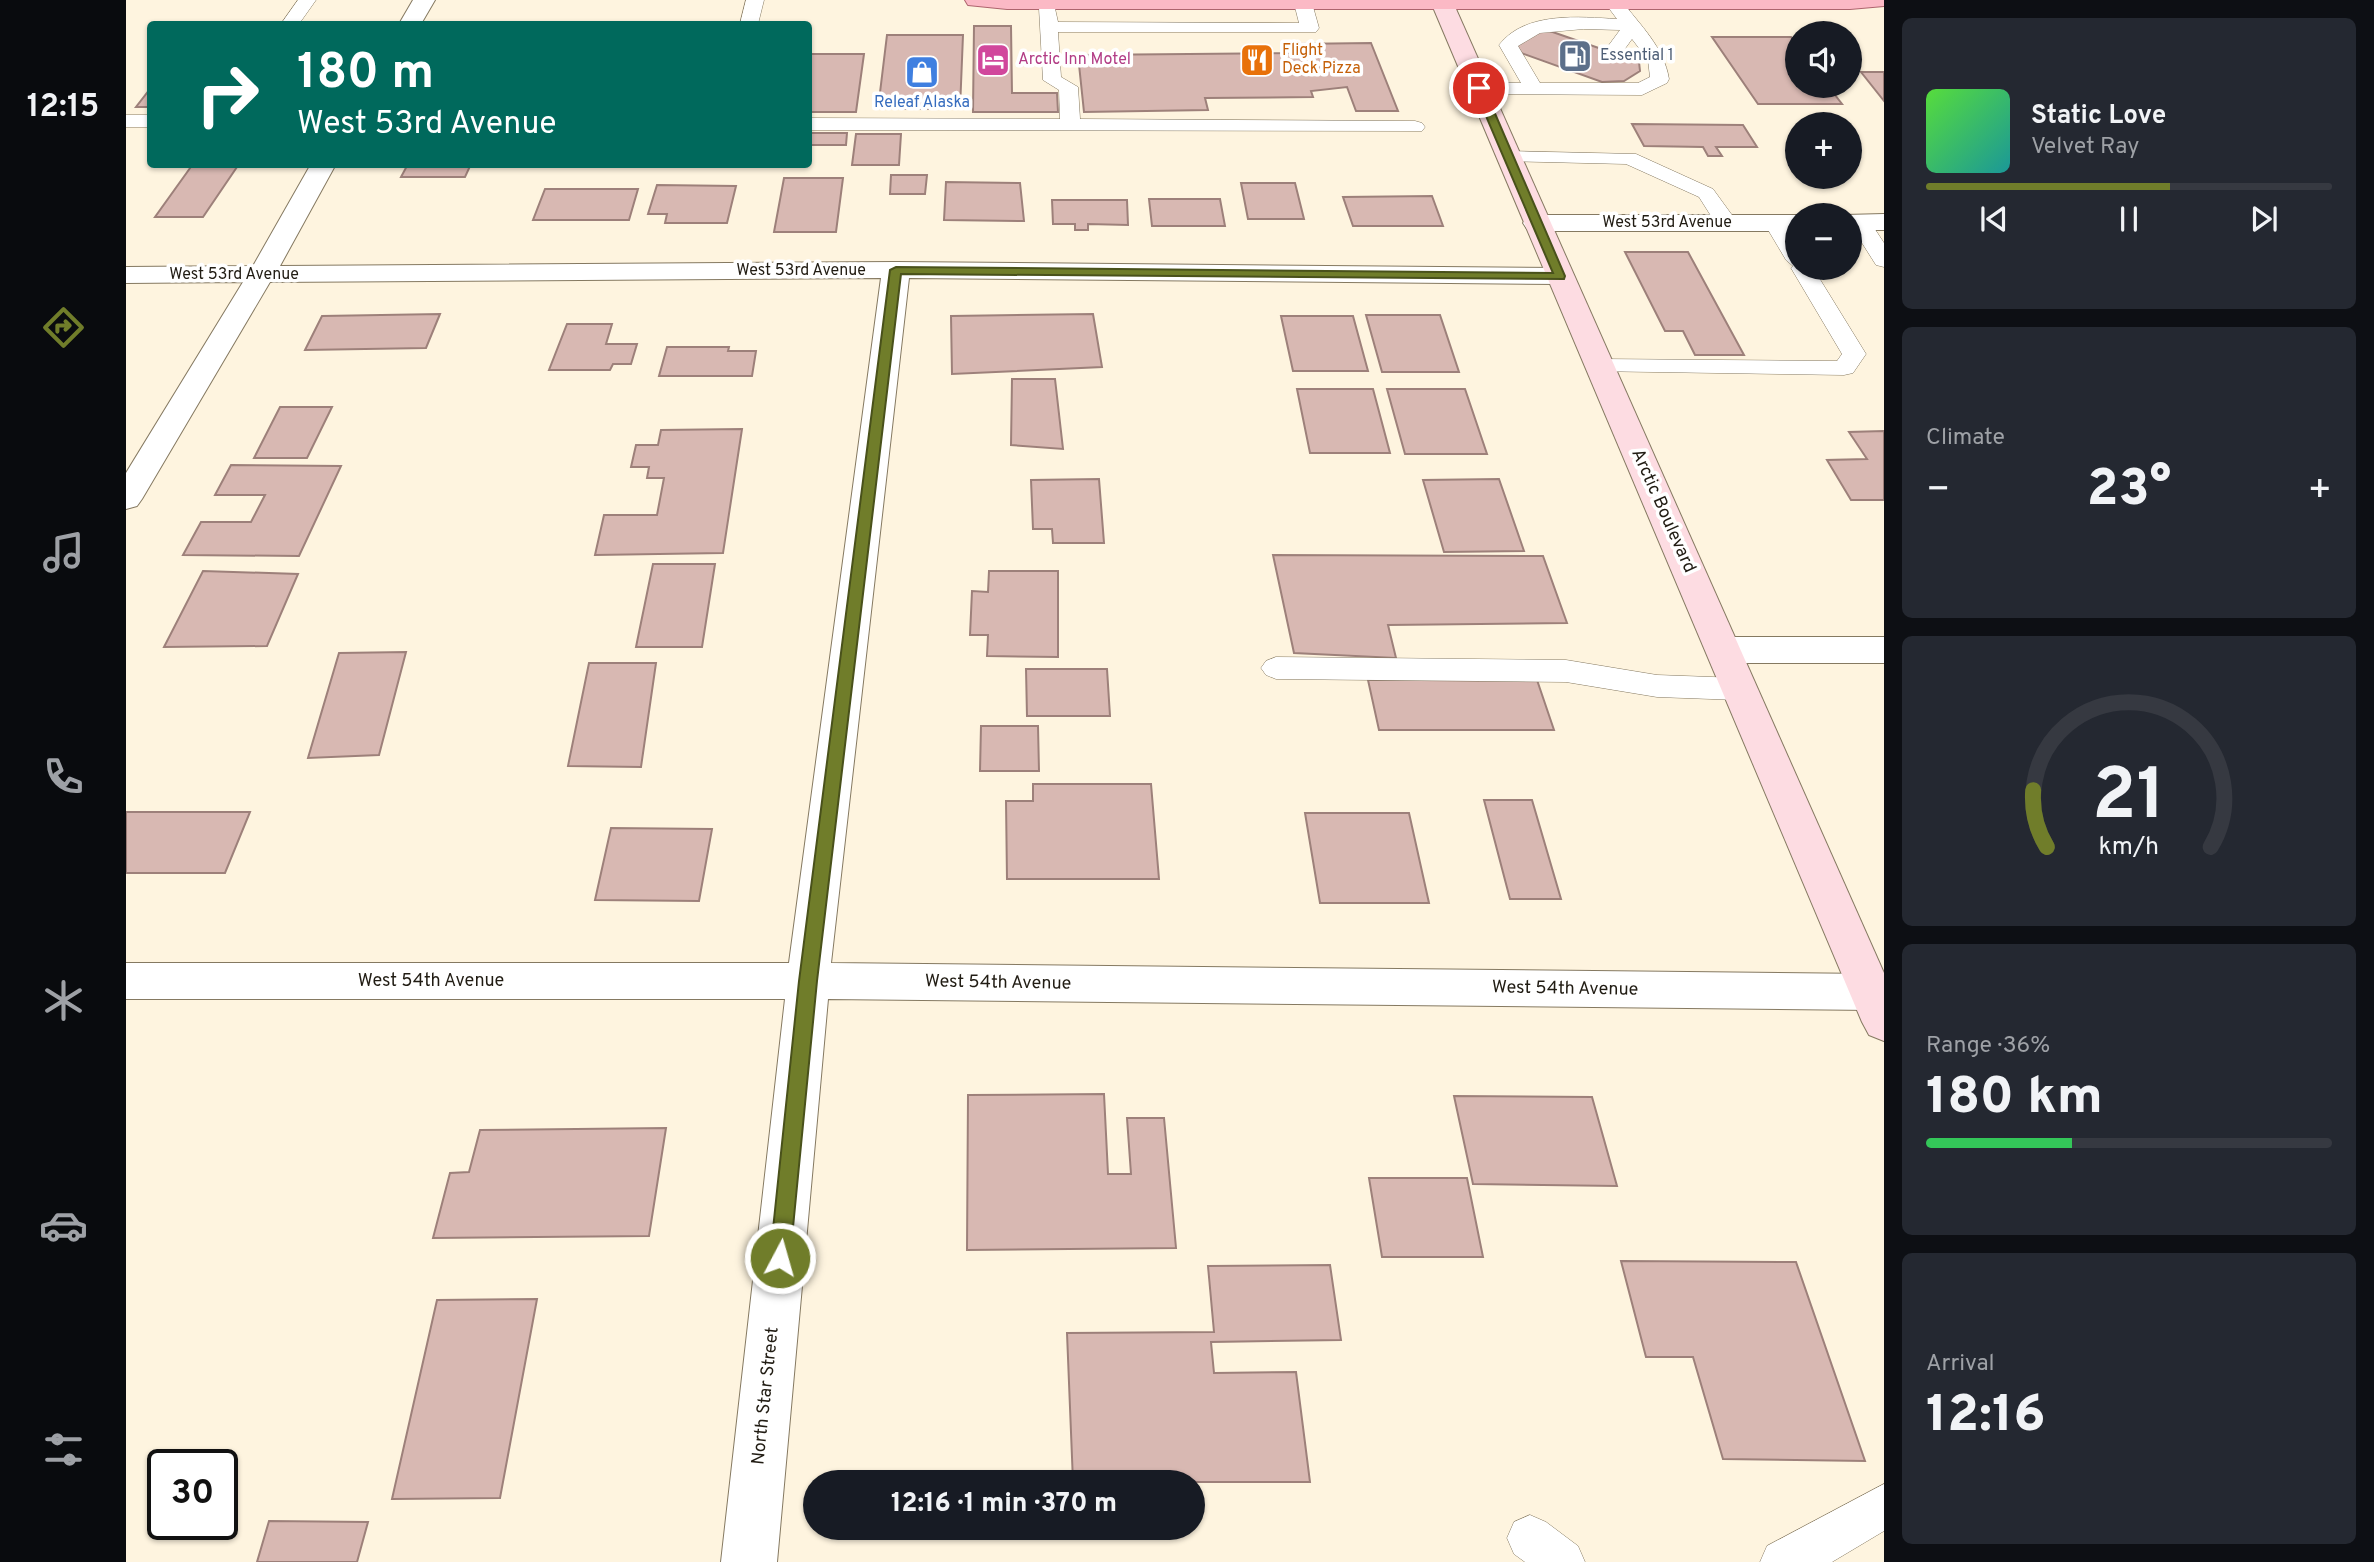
<!DOCTYPE html>
<html lang="en">
<head>
<meta charset="utf-8">
<style>
  body { margin:0; font-family:Overpass,sans-serif; background:#242831; color:#f1f3f6; height:100vh; display:flex; flex-direction:column; font-size:26px; white-space:nowrap }
  * { box-sizing:border-box; margin:0 }
  p { font-size:23px; color:#9ea1a6 }
  .icon { flex:none; width:38px; height:38px; fill:none; stroke:currentColor; stroke-width:2; stroke-linecap:round; stroke-linejoin:round }
  .map { position:relative; flex:1; overflow:hidden }
  .sheet { display:flex; flex-direction:column; gap:18px; padding:18px; background:#0d0f14; width:490px }
  .sheet>* { flex:none }
  .guide { position:absolute; left:21px; top:21px; width:665px; height:147px; border-radius:7px; box-shadow:0 2px 5px #0004; background:#00695c; color:#fff; overflow:hidden }
  .tools { position:absolute; left:1659px; top:21px; display:grid; gap:14px }
  .tools a { display:grid; place-items:center; width:77px; height:77px; border-radius:50%; background:#171b24; box-shadow:0 2px 5px #0004; font-size:35px }
  .speed { position:absolute; left:21px; top:1449px; display:flex; gap:14px; font-size:35px; font-weight:700; text-align:center }
  .speed>* { display:grid; place-content:center; width:91px; height:91px; border-radius:50%; background:#171b24; box-shadow:0 2px 5px #0004; line-height:1 }
  .speed .limit { border:4px solid #111; border-radius:10px; background:#fff; color:#111 }
  .pin { position:absolute; display:grid; place-items:center; width:60px; height:60px; color:#fff; margin:-30px; border:4px solid #fff; border-radius:50%; box-shadow:0 2px 7px #0007 }
  .me { position:absolute; width:77px; margin:-38px; rotate:6deg; stroke-linejoin:round; filter:drop-shadow(0 0 5px #0008) }
  .turn { display:flex; align-items:center; gap:24px; height:147px; padding:0 35px; font-size:32px }
  .turn .icon { width:91px; height:91px; stroke-width:2.5 }
  .turn b { display:block; font-size:49px; line-height:60px }
  .big { font-size:52px; font-weight:800; line-height:1.1 }
  .sheet .widget { flex:1; display:flex; flex-direction:column; justify-content:center; gap:10px; min-width:0; padding:0 24px; border-radius:10px; background:#242831 }
  .sheet .dial { align-items:center; gap:0 }
  .dial svg { height:182px; overflow:visible; fill:none; stroke:#363941; stroke-width:7; stroke-linecap:round; text-anchor:middle }
  .dial text { fill:#f1f3f6; stroke:none }
  .song { display:flex; align-items:center; gap:21px }
  .cover { width:84px; height:84px; border-radius:10px; background:linear-gradient(135deg,hsl(110 70% 55%),hsl(180 70% 35%)) }
  .played { height:7px; border-radius:4px; background:linear-gradient(90deg,#707d2a 60%,#363941 60%) }
  .keys { display:flex; justify-content:space-around; direction:ltr }
  .heat { display:flex; justify-content:space-between; align-items:center; font-size:38px; direction:ltr }
  .charge { height:10px; border-radius:5px; background:linear-gradient(90deg,#34c759 36%,#363941 0) }
  .trip { position:absolute; left:677px; top:1470px; width:402px; height:70px; border-radius:35px; background:#171b24; box-shadow:0 2px 5px #0004; font-weight:800; line-height:70px; text-align:center }
  main { display:flex; flex:1; min-height:0 }
  .tab-bar { display:flex; flex-direction:column; width:126px; justify-content:space-around; align-items:center; background:#090b0e; color:#9ea1a6 }
  .tab-bar .icon { width:49px; height:49px }
  .tab-bar .current { color:#707d2a }
  .tab-bar b { font-size:32px; color:#f1f3f6 }
  .map>svg:first-child { display:block }
  .building { fill:#d8b8b2; stroke:#9d807a; stroke-width:2 }
  .lines { fill:none; stroke-linecap:round; stroke-linejoin:round }
  .lane-casing { stroke:#857961; stroke-width:1 }
  .street-casing { stroke:#857961; stroke-width:2 }
  .secondary-casing { stroke:#857961; stroke-width:2 }
  .primary-casing { stroke:#ad646d; stroke-width:2 }
  .lane { fill:#fff; fill-rule:evenodd }
  .street { fill:#fff; fill-rule:evenodd }
  .secondary { fill:#fddce2; fill-rule:evenodd }
  .primary { fill:#fbb9c5; fill-rule:evenodd }
  .route { fill:#707d2a; stroke:#49511b; stroke-width:2 }
  .labels { text-anchor:middle; dominant-baseline:central; stroke-width:7; stroke-linejoin:round; paint-order:stroke }
  .far-food-label { font-size:16px; fill:#c56008; stroke:#fff; text-anchor:start }
  .far-service-label { font-size:16px; fill:#4e5e75; stroke:#fff; text-anchor:start }
  .far-hotel-label { font-size:16px; fill:#b23c85; stroke:#fff; text-anchor:start }
  .far-shop-label { font-size:16px; fill:#366cbe; stroke:#fff }
  .far-street-label { font-size:16px; fill:#211c13; stroke:#fff }
  .street-label { font-size:18px; fill:#211c13; stroke:#fff }
</style>
</head>
<body>
<main>
<nav class="tab-bar">
<b>12:15</b>
<svg class="icon current" aria-label="directions" viewBox="0 0 24 24"><path d="M12 3l9 9-9 9-9-9zM9 14v-3h6M13 9l2 2-2 2"/></svg>
<svg class="icon" aria-label="music" viewBox="0 0 24 24"><path d="M9 18V5l10-2v13"/><circle cx="6" cy="18" r="3"/><circle cx="16" cy="16" r="3"/></svg>
<svg class="icon" aria-label="phone" viewBox="0 0 24 24"><path d="M5 4h4l2 5-3 2q2 4 5 5l2-3 5 2v4C11 20 4 13 5 4z"/></svg>
<svg class="icon" aria-label="climate" viewBox="0 0 24 24"><path d="M12 3v18M4 7l16 10M4 17L20 7"/></svg>
<svg class="icon" aria-label="car" viewBox="0 0 24 24"><path d="M5 17H2v-5l4-1 3-4h7l3 4 3 1v5h-3M9 17h6M6 11h13"/><circle cx="7" cy="17" r="2"/><circle cx="17" cy="17" r="2"/></svg>
<svg class="icon" aria-label="filters" viewBox="0 0 24 24"><path d="M4 7h16M4 17h16"/><circle cx="9" cy="7" r="2"/><circle cx="15" cy="17" r="2"/></svg>
</nav>
<div class="map">
<svg width="1758" height="1562" viewBox="0 0 1758 1562">
  <rect width="100%" height="100%" fill="#fef4df"/>
  <path class="building" d="M848 26H885L886 93H931L932 112H847Z
    M1418 29 1513 62 1514 71 1498 81 1476 82 1384 49Z
    M761 35H837L834 109H752Z
    M1586 37H1665L1671 45V86H1702L1716 104H1632Z
    M1245 43 1272 111H1230L1221 87 1185 91 1187 97 1079 98 1082 110 958 112 952 55 1170 53 1167 44Z
    M682 54H738L730 112H682Z
    M1735 72H1758V101Z
    M24 89V107H10Z
    M1506 124 1617 125 1631 147H1590L1596 156H1582L1577 147 1518 146Z
    M682 133H721L720 145H682Z
    M730 134H775L773 165H726Z
    M67 164H113L77 217H29Z
    M282 164H345L339 177H275Z
    M765 175H801L799 194H764Z
    M658 178H717L710 232H648Z
    M820 182 894 183 898 221 818 220Z
    M1115 183H1169L1178 219H1122Z
    M531 185 610 186 601 223H539L541 214H522Z
    M419 189H512L503 220H407Z
    M1306 196 1317 226H1227L1217 197Z
    M1023 199H1094L1099 226H1026Z
    M926 200H1001L1002 225 962 224V230H949V224H927Z
    M1499 252H1562L1618 355H1569L1557 331H1539Z
    M314 314 300 348 179 350 196 316Z
    M967 314 976 367 826 374 825 316Z
    M1240 315H1314L1333 372H1256Z
    M1155 316H1227L1242 371H1167Z
    M441 324H486L480 344H511L505 364H487L484 370H423Z
    M541 347H603L602 351H630L626 376H533Z
    M886 379H929L937 449 885 445Z
    M1171 389H1247L1264 453H1184Z
    M1261 389H1339L1361 454H1279Z
    M154 407H206L181 458H128Z
    M616 429 597 553 469 555 478 515H531L538 478H521L523 467H505L510 445H532L535 430Z
    M1758 431V500H1725L1701 460 1741 459 1723 432Z
    M105 465 215 466 173 556 57 555 75 522H125L139 495H89Z
    M973 479 978 543H927L926 529H907L905 480Z
    M1373 479 1398 551 1318 552 1297 480Z
    M1147 555 1417 556 1441 623 1262 625 1270 658 1168 653Z
    M527 564H589L576 647H510Z
    M77 571 172 574 141 646 38 647Z
    M863 571H932V657L861 656 862 635H844L846 591 862 592Z
    M280 652 253 755 182 758 213 653Z
    M463 663H530L515 767 442 766Z
    M900 669H981L984 716H901Z
    M1242 680H1411L1428 730H1253Z
    M855 726H912L913 771H854Z
    M907 784H1025L1033 879H881L880 801H907Z
    M1358 800H1406L1435 899H1384Z
    M0 812H124L99 873H0Z
    M1179 813H1283L1303 903H1194Z
    M485 828 586 829 573 901 469 900Z
    M978 1094 982 1174H1005L1001 1118H1038L1050 1248 841 1250 842 1095Z
    M1328 1096 1466 1097 1491 1186 1347 1184Z
    M540 1128 523 1236 307 1238 324 1173 343 1172 354 1130Z
    M1243 1178H1341L1357 1257H1256Z
    M1495 1261 1670 1262 1739 1461 1597 1459 1567 1357H1520Z
    M1204 1265 1215 1340 1085 1342 1088 1373 1170 1372 1184 1482H947L941 1333 1088 1332 1082 1266Z
    M411 1299 374 1498 266 1499 311 1300Z
    M143 1521 242 1522 231 1562H131Z"/>
  <g class="lines">
    <g class="lane-casing">
      <path id="lane" d="M172 0H190L173 24H155Z
        M620 0H638L632 24H614Z
        M1170 0H1184L1186 3 1193 28 1190 32H932L935 77 952 87 954 119 1289 121 1296 123 1299 127 1296 131 682 130V118L934 119 933 90 917 80 913 8 916 4H928L932 22 1173 23 1168 3Z
        M1481 0H1495C1514 25 1538 47 1543 79L1541 83 1516 95 1353 94 1343 88 1353 82 1395 83 1373 45C1399 11 1454 17 1491 19L1479 3ZM1458 29 1494 30 1477 53 1479 57H1493L1506 39 1522 60 1524 77 1512 83H1414L1392 46 1414 33Z
        M0 115H24V127H0Z
        M1382 151 1510 154 1587 189 1611 222 1608 227H1592L1573 197 1500 164 1375 161 1372 157 1375 153Z
        M1733 216 1741 217 1758 243V267L1750 265 1724 224 1725 217Z
        M1649 217 1657 218 1671 242V268H1687L1740 354 1727 373 1718 375 1464 371 1461 366 1464 361 1473 359 1711 361 1716 354 1665 268 1667 266 1660 260 1638 223 1641 218Z
        M1150 657 1440 660 1531 675 1613 678 1624 681 1628 689 1624 697 1613 700 1531 697 1440 682 1150 679 1140 675 1135 668 1140 661Z
        M1758 1484V1531L1706 1562H1634L1641 1546Z
        M1404 1515 1420 1522 1452 1546 1459 1562H1399L1388 1554 1381 1538 1388 1522Z"/>
    </g>
    <g class="street-casing">
      <path id="street" d="M287 0H309L295 24H273Z
        M185 164H210L154 266 770 262 1434 268 1444 270 1448 276 1444 282 1434 284 783 278 705 963 1745 974 1758 978V1006L1745 1010 702 999 651 1562H595L659 999H0V963H663L755 278 144 282 16 499 11 506 0 509V473L117 282 0 283V267L127 266Z
        M1758 214V230H1724V215H1719Z
        M1410 215H1671V231H1410L1401 229 1397 223 1401 217Z
        M1599 637H1758V663H1599L1586 659 1581 650 1586 641Z"/>
    </g>
    <g class="secondary-casing">
      <path id="secondary" d="M1304 0H1326L1758 973V1041L1743 1035 1736 1022Z"/>
    </g>
    <g class="primary-casing">
      <path id="primary" d="M839 0H1758V6L1724 9H881L842 5Z"/>
    </g>
    <use href="#lane" class="lane"/>
    <use href="#street" class="street"/>
    <use href="#secondary" class="secondary"/>
    <use href="#primary" class="primary"/>
  </g>
  <path class="route" d="M1353 85 1358 88 1439 276 1438 279 775 274 691 981 664 1258 661 1265 654 1268 647 1265 644 1258 673 981 764 270 770 267 1427 273 1348 88Z"/>
  <defs>
    <g id="fuel-square" transform="scale(1.75)"><rect x="-9" y="-9" width="18" height="18" rx="4" fill="#5c6f8a" stroke="#fff"/><path d="M-5.5-6h7V0h2V4h1.3V-2.5L3-4.5l.8-.8L6-3V5H2.5V1h-1V6h-7ZM-4.2-4.7v3.2H.2V-4.7Z" fill="#fff"/></g>
    <g id="hotel-square" transform="scale(1.75)"><rect x="-9" y="-9" width="18" height="18" rx="4" fill="#d1479c" stroke="#fff"/><path d="M-6-4.5h1.5V1H6V5H4.5V3h-9V5H-6ZM-4 0a1.8 1.8 0 1 1 3.6 0ZM.5 0V-2.5h3Q6-2.5 6 0Z" fill="#fff"/></g>
    <g id="restaurant-square" transform="scale(1.75)"><rect x="-9" y="-9" width="18" height="18" rx="4" fill="#e8710a" stroke="#fff"/><path d="M-5-6h1v4h1v-4h1v4h1v-4h1v5L-1.5 .5V6h-2V.5L-5-1ZM5-6V6H3V1.5H1.5Q1.5-4 5-6Z" fill="#fff"/></g>
    <g id="shop-square" transform="scale(1.75)"><rect x="-9" y="-9" width="18" height="18" rx="4" fill="#3f7fe0" stroke="#fff"/><path d="M-5-2.5h2.3a2.7 3.5 0 0 1 5.4 0H5L5.5 6h-11ZM-1.5-2.5h3a1.5 2.3 0 0 0-3 0Z" fill="#fff"/></g>
  </defs>
  <g fill-rule="evenodd">
    <use href="#fuel-square" x="1449" y="56"/>
    <use href="#hotel-square" x="867" y="60"/>
    <use href="#restaurant-square" x="1131" y="60"/>
    <use href="#shop-square" x="796" y="72"/>
  </g>
  <g class="labels">
    <g class="far-food-label">
      <text x="1156" y="51">Flight<tspan x="1156" dy="18">Deck Pizza</tspan></text>
    </g>
    <g class="far-service-label">
      <text x="1474" y="56">Essential 1</text>
    </g>
    <g class="far-hotel-label">
      <text x="892" y="60">Arctic Inn Motel</text>
    </g>
    <g class="far-shop-label">
      <text x="796" y="103">Releaf Alaska</text>
    </g>
    <g class="far-street-label">
      <text x="1541" y="223">West 53rd Avenue</text>
      <text x="675" y="271">West 53rd Avenue</text>
      <text x="108" y="275">West 53rd Avenue</text>
    </g>
    <g class="street-label">
      <text transform="translate(1537 511) rotate(66)">Arctic Boulevard</text>
      <text x="305" y="981">West 54th Avenue</text>
      <text transform="translate(872 983) rotate(1)">West 54th Avenue</text>
      <text transform="translate(1439 989) rotate(1)">West 54th Avenue</text>
      <text transform="translate(640 1396) rotate(-84)">North Star Street</text>
    </g>
  </g>
</svg>
<div class="tools">
<a><svg class="icon" aria-label="sound" viewBox="0 0 24 24"><path d="M4 9h4l5-4v14l-5-4H4zM17 9q2 3 0 6"/></svg></a>
<a>+</a>
<a>−</a>
</div>
<div class="speed"><div class="limit">30</div></div>
<div class="pin" style="left:1353px;top:88px;background:#d93025"><svg class="icon" aria-label="arrive" viewBox="0 0 24 24"><path d="M6 21V4h12l-3 4 3 4H6"/></svg></div>
<svg class="me" style="left:654px;top:1258px" viewBox="-20 -20 40 40"><circle r="17" fill="#707d2a" stroke="#fff" stroke-width="3"/><path d="M0-11L8 9 0 5-8 9z" fill="#fff"/></svg>
<div class="trip">12:16 · 1 min · 370 m</div>
<div class="guide">
<div class="turn"><svg class="icon" aria-label="right" viewBox="0 0 24 24"><path d="M7 20v-9h11M14 6l5 5-5 5"/></svg><div><b>180 m</b>West 53rd Avenue</div></div>
</div>
</div>
<section class="sheet">
<div class="widget">
<div class="song"><i class="cover"></i><div><b>Static Love</b><p>Velvet Ray</p></div></div>
<div class="played"></div>
<div class="keys"><svg class="icon" aria-label="previous" viewBox="0 0 24 24"><path d="M18 5L8 12l10 7zM5 5v14"/></svg><svg class="icon" aria-label="pause" viewBox="0 0 24 24"><path d="M8 5v14M16 5v14"/></svg><svg class="icon" aria-label="next" viewBox="0 0 24 24"><path d="M6 5l10 7-10 7zM19 5v14"/></svg></div>
</div>
<div class="widget"><p>Climate</p>
<div class="heat"><a>−</a><b class="big">23°</b><a>+</a></div>
</div>
<div class="widget dial"><svg viewBox="0 0 100 80">
<path d="M14 69A42 42 0 1 1 86 69"/>
<path d="M14 69A42 42 0 0 1 8 44" stroke="#707d2a"/>
<text x="50" y="56" font-size="32" font-weight="700">21</text>
<text x="50" y="72" font-size="11">km/h</text>
</svg></div>
<div class="widget"><p>Range · 36%</p><b class="big">180 km</b><div class="charge"></div></div>
<div class="widget"><p>Arrival</p><b class="big">12:16</b></div>
</section>
</main>
</body>
</html>
